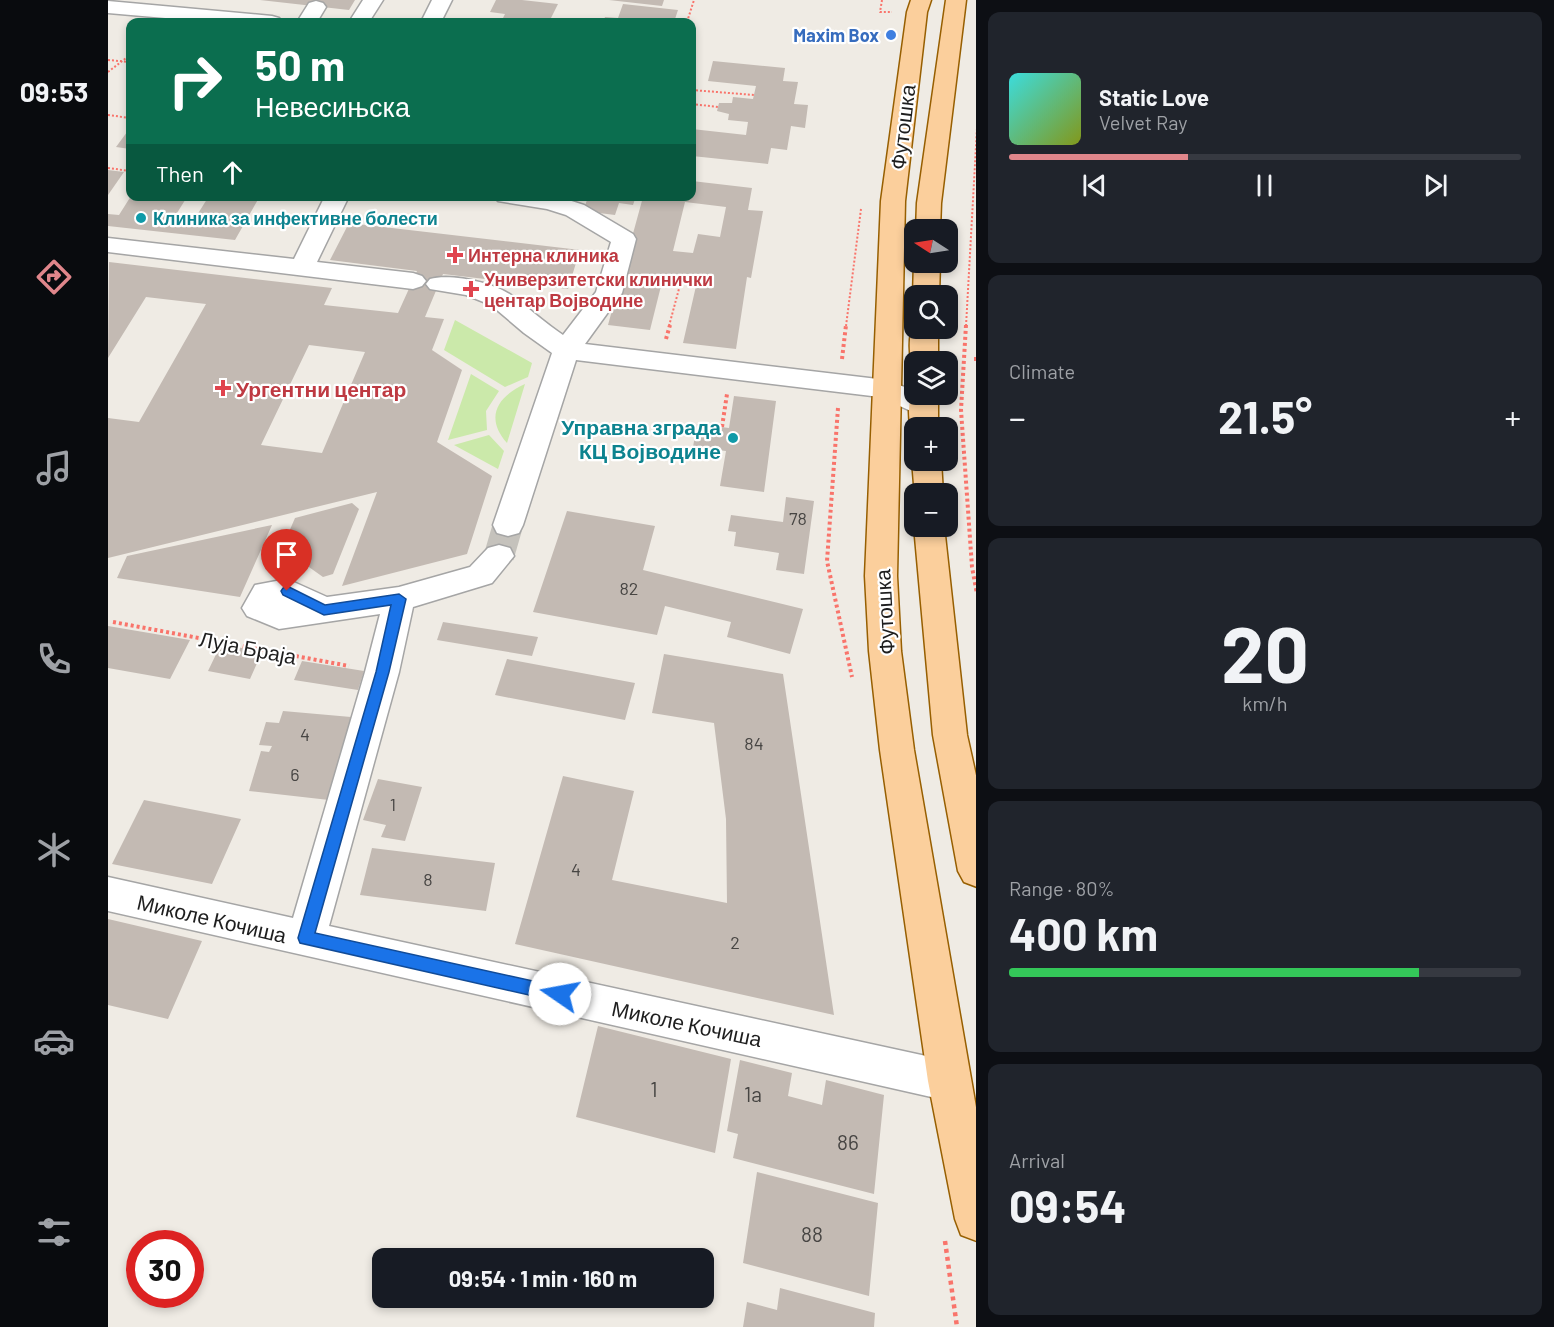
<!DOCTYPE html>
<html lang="en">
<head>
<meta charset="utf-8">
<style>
  body { margin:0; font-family:Barlow,sans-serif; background:#20242c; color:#f1f3f6; height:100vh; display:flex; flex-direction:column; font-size:22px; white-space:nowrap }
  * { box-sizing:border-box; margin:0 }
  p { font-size:20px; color:#9ea1a6 }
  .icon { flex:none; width:33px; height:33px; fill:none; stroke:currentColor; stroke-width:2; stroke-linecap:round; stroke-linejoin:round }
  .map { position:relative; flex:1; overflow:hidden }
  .side { display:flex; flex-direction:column; gap:12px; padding:12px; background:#0d0f14; width:578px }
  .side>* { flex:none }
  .guide { position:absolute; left:18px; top:18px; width:570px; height:183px; border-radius:12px; box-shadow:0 3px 9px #0003; background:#0b6e4f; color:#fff; overflow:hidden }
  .needle { width:39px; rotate:282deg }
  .fabs { position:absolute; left:796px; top:219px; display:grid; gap:12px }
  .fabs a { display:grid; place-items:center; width:54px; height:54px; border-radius:12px; background:#171b24; box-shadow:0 3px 9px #0003; font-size:30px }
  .speed { position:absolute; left:18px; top:1230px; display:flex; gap:12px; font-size:30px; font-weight:700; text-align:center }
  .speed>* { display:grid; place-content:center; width:78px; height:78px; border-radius:50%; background:#171b24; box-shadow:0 3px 9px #0003; line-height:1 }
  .speed .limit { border:9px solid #d22; background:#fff; color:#111 }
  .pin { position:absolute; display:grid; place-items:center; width:51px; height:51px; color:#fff; margin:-62px -26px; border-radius:50% 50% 50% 0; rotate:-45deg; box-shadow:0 0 6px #0007 }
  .pin .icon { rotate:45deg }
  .me { position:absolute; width:66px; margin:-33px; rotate:282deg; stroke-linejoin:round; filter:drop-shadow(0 0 4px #0008) }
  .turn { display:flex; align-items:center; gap:21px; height:126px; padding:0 30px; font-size:27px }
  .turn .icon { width:78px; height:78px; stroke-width:2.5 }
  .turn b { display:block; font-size:42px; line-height:51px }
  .then { display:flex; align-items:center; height:57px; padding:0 30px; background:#0003; gap:12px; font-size:22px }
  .big { font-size:45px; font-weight:700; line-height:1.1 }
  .side .card { flex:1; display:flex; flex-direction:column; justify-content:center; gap:9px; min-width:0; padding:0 21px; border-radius:12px; background:#20242c }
  .side .dial { align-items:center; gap:0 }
  .dial b { font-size:78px; line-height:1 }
  .song { display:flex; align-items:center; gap:18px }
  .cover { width:72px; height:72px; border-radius:9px; background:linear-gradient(135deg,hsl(180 70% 55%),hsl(70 70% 35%)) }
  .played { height:6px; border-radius:3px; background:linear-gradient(90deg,#e0868b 35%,#363941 35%) }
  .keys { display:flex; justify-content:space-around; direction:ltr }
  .heat { display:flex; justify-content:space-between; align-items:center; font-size:33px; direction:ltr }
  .charge { height:9px; border-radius:4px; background:linear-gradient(90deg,#34c759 80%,#363941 0) }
  .trip { position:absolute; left:264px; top:1248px; width:342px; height:60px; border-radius:12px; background:#171b24; box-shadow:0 3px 9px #0003; font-weight:700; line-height:60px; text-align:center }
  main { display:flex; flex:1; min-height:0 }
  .dock { display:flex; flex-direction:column; width:108px; justify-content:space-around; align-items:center; background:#090b0e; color:#9ea1a6 }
  .dock .icon { width:42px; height:42px }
  .dock .current { color:#e0868b }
  .dock b { font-size:27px; color:#f1f3f6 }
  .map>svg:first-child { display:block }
  .grass { fill:#cbe9aa }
  .building { fill:#c3bab3; fill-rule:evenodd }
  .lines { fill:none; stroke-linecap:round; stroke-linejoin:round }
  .minor-tunnel { stroke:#c5c2bc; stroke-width:30; stroke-dasharray:30 15; stroke-linecap:butt }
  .minor-casing { stroke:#a5a5a5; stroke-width:3 }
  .major-casing { stroke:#975f01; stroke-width:3 }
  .path-far2 { stroke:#f9746b; stroke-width:2; stroke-dasharray:2 2; stroke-linecap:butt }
  .path-far1 { stroke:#f9746b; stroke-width:4; stroke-dasharray:3 3; stroke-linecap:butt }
  .path { stroke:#f9746b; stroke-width:4.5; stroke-dasharray:4 4; stroke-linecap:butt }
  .minor { fill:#fff; fill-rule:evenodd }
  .major { fill:#fbcf9c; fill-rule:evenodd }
  .route { fill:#1a73e8; stroke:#114b97; stroke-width:1.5 }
  .shop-dot { fill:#3f7fe0; stroke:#fff; stroke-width:2 }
  .culture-dot { fill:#0f9aa8; stroke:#fff; stroke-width:2 }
  .health-dot { fill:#e0444e; stroke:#fff; stroke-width:2 }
  .labels { text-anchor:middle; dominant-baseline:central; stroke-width:4.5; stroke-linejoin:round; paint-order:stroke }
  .far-shop-label { font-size:18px; font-weight:bold; fill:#366cbe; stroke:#fff; text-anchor:end }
  .far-culture-label { font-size:18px; font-weight:bold; fill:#0d838f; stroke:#fff; text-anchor:start }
  .far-health-label { font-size:18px; font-weight:bold; fill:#be3a42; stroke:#fff; text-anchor:start }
  .number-label { font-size:18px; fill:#474543 }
  .street-label { font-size:21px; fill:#1e1e1e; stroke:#fff }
  .health-label { font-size:21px; font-weight:bold; fill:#be3a42; stroke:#fff; text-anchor:start }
  .culture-label { font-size:21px; font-weight:bold; fill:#0d838f; stroke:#fff; text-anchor:end }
  .near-number-label { font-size:21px; fill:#474543 }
</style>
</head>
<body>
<main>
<nav class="dock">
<b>09:53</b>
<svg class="icon current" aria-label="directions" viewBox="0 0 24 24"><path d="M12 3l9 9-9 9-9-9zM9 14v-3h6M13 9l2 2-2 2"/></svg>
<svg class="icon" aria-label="music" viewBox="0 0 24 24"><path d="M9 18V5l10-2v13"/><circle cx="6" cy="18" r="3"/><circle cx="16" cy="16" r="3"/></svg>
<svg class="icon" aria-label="phone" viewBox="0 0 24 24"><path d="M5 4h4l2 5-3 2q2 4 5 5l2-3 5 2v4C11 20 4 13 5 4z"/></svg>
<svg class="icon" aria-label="climate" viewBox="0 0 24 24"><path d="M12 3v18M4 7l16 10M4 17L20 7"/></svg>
<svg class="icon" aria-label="car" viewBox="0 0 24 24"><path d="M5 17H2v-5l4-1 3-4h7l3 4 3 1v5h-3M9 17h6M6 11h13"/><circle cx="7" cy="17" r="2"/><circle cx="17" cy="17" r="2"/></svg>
<svg class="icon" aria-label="filters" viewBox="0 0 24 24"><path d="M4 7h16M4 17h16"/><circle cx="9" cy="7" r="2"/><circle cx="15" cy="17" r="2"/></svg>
</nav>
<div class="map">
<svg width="869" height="1327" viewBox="0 0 869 1327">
  <rect width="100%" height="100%" fill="#efebe4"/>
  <path class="grass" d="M347 320 424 363 420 377 397 387 336 350Z
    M363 374 391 391 378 411 379 430 340 440Z
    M417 384 399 443C376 417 390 396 417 384Z
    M381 435 396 451 390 469 346 445Z"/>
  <path class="building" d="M152 0H247L241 10Z
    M388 0H414L450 4 441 22H393L397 14 382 12Z
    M501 0H556L554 6Z
    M515 4 570 10 566 22H495L497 17 510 18Z
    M605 61 677 68 675 81 690 82 686 104 700 105 697 128 683 126 679 150 663 148 660 164 584 156V129L638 135 640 122 620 120 621 114 609 111 611 103H624L625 97 645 99 648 86 600 81Z
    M22 128V149L8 147Z
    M0 170 16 172 0 195Z
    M584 181 644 188 640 210 655 211 643 278 639 277 628 349 575 343 588 286 554 282 542 330 500 325 535 197 555 200V196H584ZM577 202 618 207 612 237 590 234 585 253 565 251Z
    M23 196 79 197 64 221 84 223 101 196H152L127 240 0 226V214L11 215Z
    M465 196H528L525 205 511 203 507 215 475 211 479 200Z
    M241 223 472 250 460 289 335 274 317 317 336 319 324 350 354 370 329 442 384 476 359 554 234 586 269 492 0 558V418L31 422 98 304 38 297 0 358 1 262 224 288 216 305 290 313 309 271 222 260ZM201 345 257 352 214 453 153 445Z
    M626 396 668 401 656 492 612 486 618 451 585 447 589 424 621 428Z
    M678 497 706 501 696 574 668 570 671 553 626 546 628 532 620 531 623 515 675 522Z
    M244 503 251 509 225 574 215 577 174 548 187 518Z
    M459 511 547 526 535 570 695 609 682 654 619 637 623 622 557 606 549 635 425 612Z
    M164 525 132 597 9 578 19 556Z
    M335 622 430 637 424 656 329 640Z
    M0 626 53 635 82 640 62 679 0 668Z
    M113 644 154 652 142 679 100 671Z
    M556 654 675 674 726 1015 407 944 455 776 526 791 504 880 619 903 618 819 606 723 544 713Z
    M399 659 527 683 517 720 387 695Z
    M194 661 256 671 250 690 186 680Z
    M175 711 243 717 221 800 141 791 153 751 161 752 164 746 151 745 158 722 171 723Z
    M270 779 314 787 297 841 273 837 278 825 255 820Z
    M36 800 133 819 104 884 4 864Z
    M264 848 387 863 378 911 252 895Z
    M0 919 94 941 60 1019 0 1005Z
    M490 1026 623 1059 607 1153 468 1117Z
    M632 1060 684 1073 680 1096 714 1105 718 1080 776 1095 766 1194 625 1158 630 1134 619 1131Z
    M649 1172 770 1203 761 1296 635 1263Z
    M672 1288 767 1313 766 1327H635L639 1302 669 1310Z"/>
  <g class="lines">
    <path class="minor-tunnel" d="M391 556 400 525"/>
    <g class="minor-casing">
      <path id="minor" d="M255 0H275L261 22H241Z
        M324 0H344L333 22H313Z
        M0 1 164 16 171 18 174 22H103L0 13Z
        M208 1 215 3 218 7 209 22H189L201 3Z
        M217 196H241L209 262 305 273 314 276 318 281 314 286 305 289 0 252V238L186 259Z
        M386 196 451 197 476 205 525 234 528 239 514 293 477 344 778 380 807 391V394C817 394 824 398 829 406L825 412 815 415 805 412 772 397 468 360 415 525 411 533 400 536 389 533 385 525 444 353 416 333 383 305 358 295 322 289 318 284 322 279C343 273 386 283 403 295 421 308 437 323 455 335L488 292 503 242 458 215 439 209 390 201Z
        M391 545 402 548 406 556 384 583 305 607 291 672 221 926 841 1061 856 1067 862 1081 856 1095 841 1101 0 911V877L185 918 257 672 272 614 171 629 139 616 134 608 147 585 179 579 219 597 291 587 362 567 380 548Z"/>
    </g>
    <g class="major-casing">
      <path id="major" d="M803 0H823L819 12 797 201 789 576 793 651 806 750 869 1113V1241L853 1235 847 1219 820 1081 772 750 761 651 757 576 773 201 799 12Z
        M838 0H858L833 203 832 230H808L809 203Z
        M806 262H832L831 296H807V299L805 296Z
        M807 323V328H830V362H807V368C800 359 800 333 807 323Z
        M807 387V394H830V428H807V435C799 425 799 398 807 387Z
        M807 454V460H833L835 494H807V497L804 460Z
        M807 524V526H836L859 735 869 780V887L856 882 850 871 825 735 806 526Z"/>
    </g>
    <path class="path-far2" d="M774 0 772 12H784
      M579 22 586 0
      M0 60 22 62
      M0 72 22 55
      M584 90 646 95
      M584 104 610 107
      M0 115 22 118
      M0 168 22 171
      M561 326 572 285
      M738 326 753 209
      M858 326 869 128"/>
    <path class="path-far1" d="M858 325 853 410 864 567 869 594
      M558 339 562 325
      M734 359 738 325
      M866 359H869
      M730 408 719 561 744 677
      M614 427 619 394
      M5 622 241 666"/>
    <path class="path" d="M837 1241 849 1327"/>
    <use href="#minor" class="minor"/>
    <use href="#major" class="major"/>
  </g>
  <path class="route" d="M179 586 217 605 291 594 298 599 281 672 207 933 452 987 457 989 460 994 457 1000 452 1002 192 943 190 938 268 672 283 605 216 615 175 595 173 591 175 588Z"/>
  <circle class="shop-dot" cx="783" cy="35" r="6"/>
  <g class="culture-dot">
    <circle cx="33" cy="218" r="6"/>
    <circle cx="625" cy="438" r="6"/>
  </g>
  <g class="health-dot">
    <path d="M344 246h6v6h6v6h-6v6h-6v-6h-6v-6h6z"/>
    <path d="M360 280h6v6h6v6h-6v6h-6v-6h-6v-6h6z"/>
    <path d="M112 379h6v6h6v6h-6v6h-6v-6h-6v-6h6z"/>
  </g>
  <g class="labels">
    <g class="far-shop-label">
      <text x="771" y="35">Maxim Box</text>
    </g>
    <g class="far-culture-label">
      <text x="45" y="218">Клиника за инфективне болести</text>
    </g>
    <g class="far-health-label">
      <text x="360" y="255">Интерна клиника</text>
      <text x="376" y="279">Универзитетски клинички<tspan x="376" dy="21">центар Војводине</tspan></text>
    </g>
    <g class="number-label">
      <text x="690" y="518">78</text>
      <text x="521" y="588">82</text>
      <text x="197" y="734">4</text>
      <text x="646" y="743">84</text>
      <text x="187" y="774">6</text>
      <text x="285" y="804">1</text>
      <text x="468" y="869">4</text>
      <text x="320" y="879">8</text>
      <text x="627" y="942">2</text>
    </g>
    <g class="street-label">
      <text transform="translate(794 127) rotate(-83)">Футошка</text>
      <text transform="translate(776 612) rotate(-93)">Футошка</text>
      <text transform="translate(140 647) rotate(11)">Луја Браја</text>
      <text transform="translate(104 918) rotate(13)">Миколе Кочиша</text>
      <text transform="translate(579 1023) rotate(12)">Миколе Кочиша</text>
    </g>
    <g class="health-label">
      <text x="128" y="388">Ургентни центар</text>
    </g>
    <g class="culture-label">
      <text x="613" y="426">Управна зграда<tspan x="613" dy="24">КЦ Војводине</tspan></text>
    </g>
    <g class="near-number-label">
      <text x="546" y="1088">1</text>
      <text x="645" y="1093">1a</text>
      <text x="740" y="1141">86</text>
      <text x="704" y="1233">88</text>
    </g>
  </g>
</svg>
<div class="fabs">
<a><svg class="needle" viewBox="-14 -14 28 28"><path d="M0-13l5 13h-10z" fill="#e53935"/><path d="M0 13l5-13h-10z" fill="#9ea1a6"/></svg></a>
<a><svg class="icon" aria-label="search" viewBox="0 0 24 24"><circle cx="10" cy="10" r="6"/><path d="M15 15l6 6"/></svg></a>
<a><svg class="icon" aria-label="layers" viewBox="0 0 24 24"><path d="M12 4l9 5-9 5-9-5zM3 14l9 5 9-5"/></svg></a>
<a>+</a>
<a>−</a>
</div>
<div class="speed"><div class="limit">30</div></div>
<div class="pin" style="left:179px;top:591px;background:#d93025"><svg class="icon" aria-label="arrive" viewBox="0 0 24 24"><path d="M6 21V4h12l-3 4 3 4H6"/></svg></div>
<svg class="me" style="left:452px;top:994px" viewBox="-20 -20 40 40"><circle r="19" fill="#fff"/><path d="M0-13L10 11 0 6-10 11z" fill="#1a73e8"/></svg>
<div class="trip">09:54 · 1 min · 160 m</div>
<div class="guide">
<div class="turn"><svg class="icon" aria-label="right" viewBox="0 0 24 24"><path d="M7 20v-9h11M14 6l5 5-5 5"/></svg><div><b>50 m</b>Невесињска</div></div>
<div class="then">Then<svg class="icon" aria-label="ahead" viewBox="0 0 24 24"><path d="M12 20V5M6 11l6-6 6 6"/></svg></div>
</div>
</div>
<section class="side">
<div class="card">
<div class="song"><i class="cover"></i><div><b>Static Love</b><p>Velvet Ray</p></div></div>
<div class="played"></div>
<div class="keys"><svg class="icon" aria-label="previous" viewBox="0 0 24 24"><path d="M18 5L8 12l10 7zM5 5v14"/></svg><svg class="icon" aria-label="pause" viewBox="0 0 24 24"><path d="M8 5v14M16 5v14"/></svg><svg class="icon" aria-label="next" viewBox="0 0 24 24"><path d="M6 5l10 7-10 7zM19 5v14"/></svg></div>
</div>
<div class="card"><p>Climate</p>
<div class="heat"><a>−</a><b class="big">21.5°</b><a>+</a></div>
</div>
<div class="card dial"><b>20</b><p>km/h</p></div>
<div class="card"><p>Range · 80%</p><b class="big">400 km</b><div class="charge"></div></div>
<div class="card"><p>Arrival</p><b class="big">09:54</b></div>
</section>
</main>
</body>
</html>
